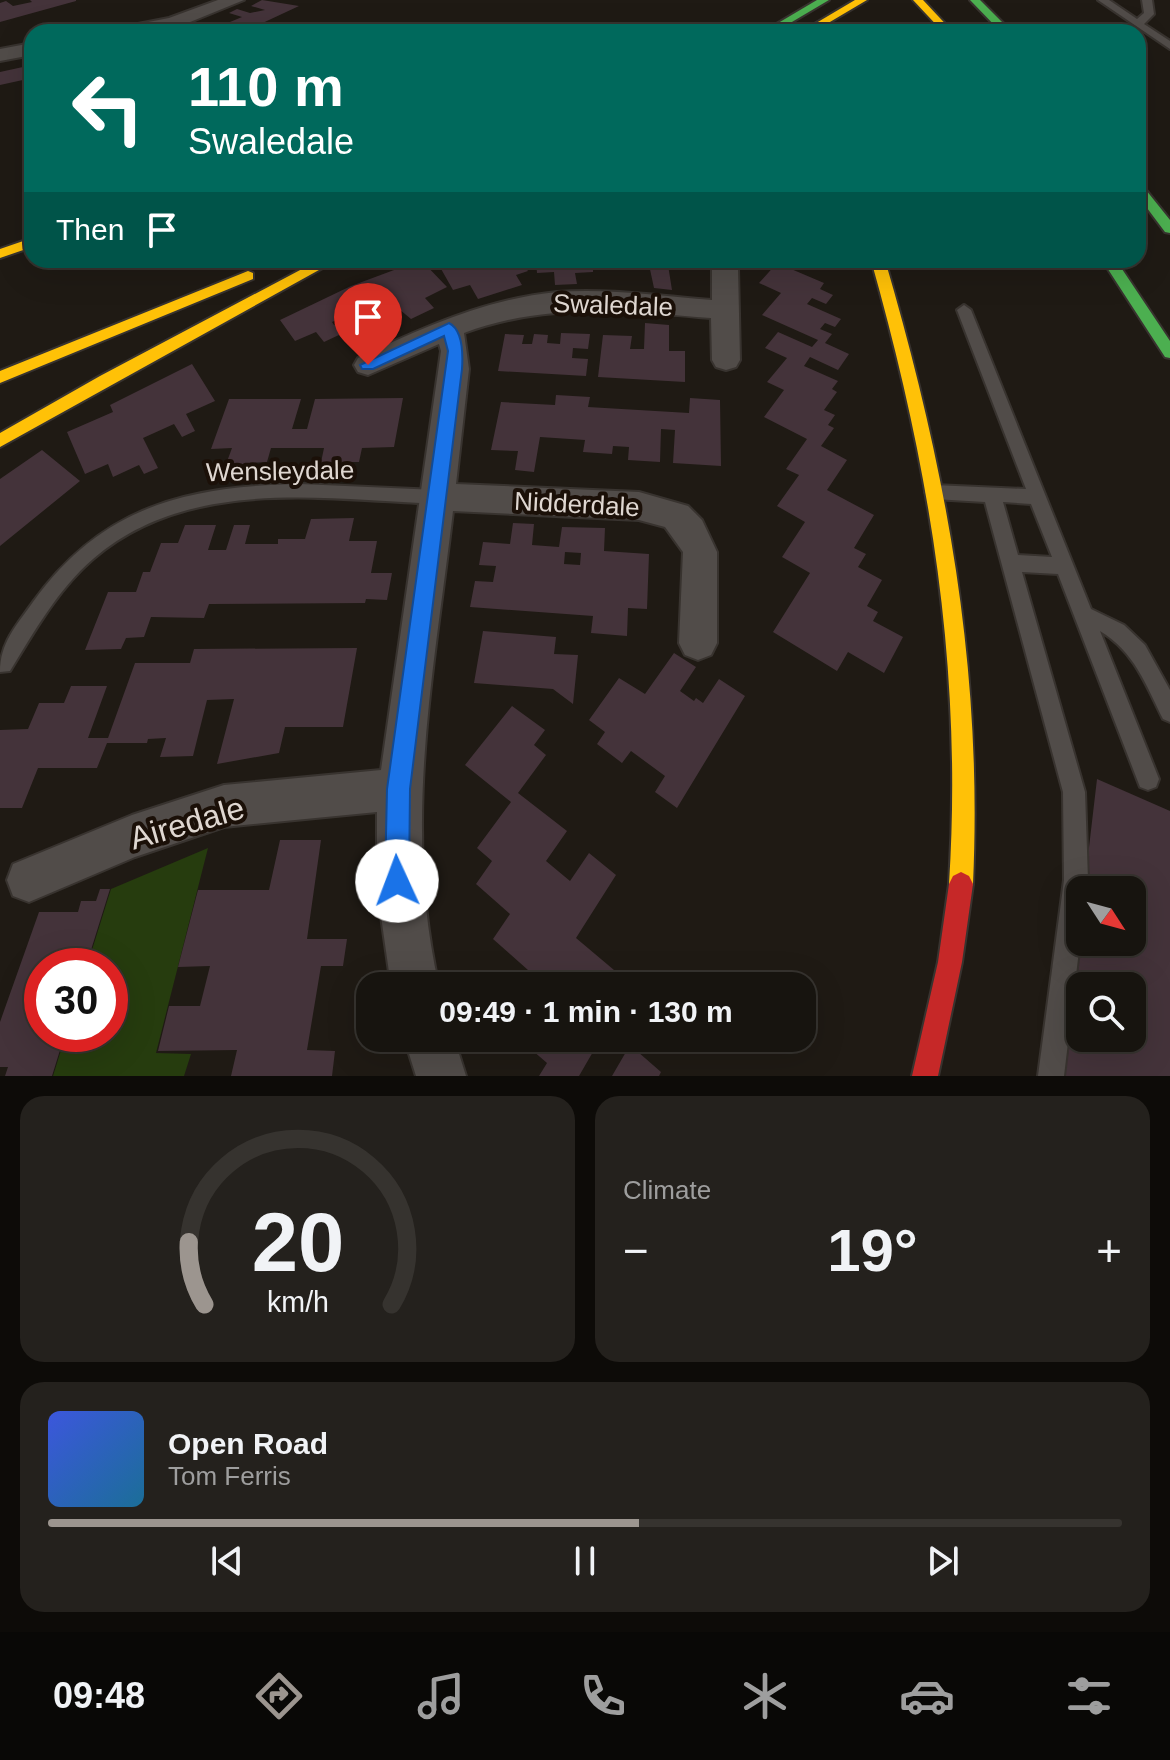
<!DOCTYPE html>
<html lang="en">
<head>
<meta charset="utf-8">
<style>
  body { margin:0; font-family:Helvetica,sans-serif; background:#24211d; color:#f1f3f6; height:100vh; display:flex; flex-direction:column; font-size:30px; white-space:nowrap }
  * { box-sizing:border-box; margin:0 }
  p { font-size:26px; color:#9e9e9e }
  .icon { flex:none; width:44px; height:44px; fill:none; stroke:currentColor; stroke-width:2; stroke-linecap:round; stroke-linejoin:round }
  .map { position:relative; height:1076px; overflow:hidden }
  .sheet { display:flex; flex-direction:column; gap:20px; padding:20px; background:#0d0b08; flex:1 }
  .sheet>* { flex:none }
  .banner { position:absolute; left:24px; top:24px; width:1122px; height:244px; border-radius:24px; box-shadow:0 8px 32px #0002,0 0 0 2px #36332f; background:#00695c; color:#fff; overflow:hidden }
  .needle { width:52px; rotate:126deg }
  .fabs { position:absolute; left:1066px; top:876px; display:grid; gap:16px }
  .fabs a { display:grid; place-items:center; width:80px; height:80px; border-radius:16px; background:#17140f; box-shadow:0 8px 32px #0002,0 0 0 2px #36332f; font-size:40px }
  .speed { position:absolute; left:24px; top:948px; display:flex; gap:16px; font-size:40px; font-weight:700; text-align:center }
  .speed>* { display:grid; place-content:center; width:104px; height:104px; border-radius:50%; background:#17140f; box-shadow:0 8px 32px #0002,0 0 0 2px #36332f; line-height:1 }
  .speed .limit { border:12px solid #d22; background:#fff; color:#111 }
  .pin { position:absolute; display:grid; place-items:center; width:68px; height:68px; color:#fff; margin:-82px -34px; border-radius:50% 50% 50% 0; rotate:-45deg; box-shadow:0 0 8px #0007 }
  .pin .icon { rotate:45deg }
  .me { position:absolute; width:88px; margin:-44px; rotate:358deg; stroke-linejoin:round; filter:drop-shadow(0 0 6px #0008) }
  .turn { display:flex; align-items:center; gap:28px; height:168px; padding:0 32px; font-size:36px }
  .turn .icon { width:104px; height:104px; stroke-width:2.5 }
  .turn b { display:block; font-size:56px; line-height:68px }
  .then { display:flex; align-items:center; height:76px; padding:0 32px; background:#0003; gap:16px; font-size:30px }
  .big { font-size:60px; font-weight:600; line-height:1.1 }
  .sheet .card { flex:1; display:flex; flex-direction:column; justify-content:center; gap:12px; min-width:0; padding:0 28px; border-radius:24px; background:#24211d }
  .sheet .dial { align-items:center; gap:0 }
  .dial svg { height:208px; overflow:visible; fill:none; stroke:#36332f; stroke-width:7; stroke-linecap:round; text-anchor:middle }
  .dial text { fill:#f1f3f6; stroke:none }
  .song { display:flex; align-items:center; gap:24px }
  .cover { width:96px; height:96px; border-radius:12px; background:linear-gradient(135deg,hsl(230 70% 55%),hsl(200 70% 35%)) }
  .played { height:8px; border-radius:4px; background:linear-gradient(90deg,#9c958f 55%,#36332f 55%) }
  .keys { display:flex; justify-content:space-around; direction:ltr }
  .heat { display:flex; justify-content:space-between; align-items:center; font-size:44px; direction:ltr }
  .sheet .tiles { flex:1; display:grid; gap:20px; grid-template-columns:1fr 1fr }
  .card:last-child { grid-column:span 2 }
  .trip { position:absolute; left:356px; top:972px; width:460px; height:80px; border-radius:24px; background:#17140f; box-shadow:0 8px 32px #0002,0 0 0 2px #36332f; font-weight:600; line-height:80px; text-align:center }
  .tab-bar { display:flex; height:128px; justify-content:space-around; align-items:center; background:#090806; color:#9e9e9e }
  .tab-bar .icon { width:56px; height:56px }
  .tab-bar .on { color:#9c958f }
  .tab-bar b { font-size:36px; color:#f1f3f6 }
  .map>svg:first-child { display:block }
  .green { fill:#263c0e }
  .building { fill:#44333a; fill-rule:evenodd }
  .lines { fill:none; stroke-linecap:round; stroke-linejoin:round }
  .lane-casing { stroke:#38332f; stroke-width:4 }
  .street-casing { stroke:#38332f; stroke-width:4 }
  .fast-casing { stroke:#38332f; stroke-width:4 }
  .slow-casing { stroke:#38332f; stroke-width:4 }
  .jam-casing { stroke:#38332f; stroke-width:4 }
  .lane { fill:#514c49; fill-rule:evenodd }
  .street { fill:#514c49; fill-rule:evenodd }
  .fast { fill:#4caf50; fill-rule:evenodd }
  .slow { fill:#ffc107; fill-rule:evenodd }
  .jam { fill:#c62828; fill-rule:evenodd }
  .route { fill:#1a73e8; stroke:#114b97; stroke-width:2 }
  .labels { text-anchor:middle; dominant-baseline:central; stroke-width:8; stroke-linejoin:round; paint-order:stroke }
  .street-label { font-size:26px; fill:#dfd7d1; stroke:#1b1008 }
  .near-street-label { font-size:32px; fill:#dfd7d1; stroke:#1b1008 }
</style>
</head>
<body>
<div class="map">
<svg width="1170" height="1076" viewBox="0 0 1170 1076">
  <rect width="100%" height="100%" fill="#1f1a14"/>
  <path class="green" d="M208 848 156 1053 191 1054 184 1076H53L66 1034H110V966H87L111 889Z"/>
  <path class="building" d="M30 0H76V1L0 22V3L6 1 13 6 32 2Z
    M262 0 299 6 252 28 206 32 242 17 229 13 237 9 250 13 265 10 251 6Z
    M32 65V78L0 85V72Z
    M421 260 447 287 425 298 434 308 411 319 387 299 368 306 332 322 334 325 351 318 357 325 352 327 362 339 348 345 341 334 324 342 316 332 295 341 280 320 351 286Z
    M436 260H520L528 271 516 275 522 285 478 299 470 285 453 290Z
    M536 260 593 264V272L575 273 577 284 555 285 554 272 537 273Z
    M648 260H687L688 264 668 265 672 290 654 288Z
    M777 263 824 283 820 289 833 295 826 304 812 298 807 304 841 319 835 327 825 323 820 329 832 334 825 343 849 354 838 370 810 357 804 366 838 381 832 389 837 392 824 410 835 415 828 425 834 428 821 446 847 460 827 490 874 515 854 548 866 554 858 567 882 580 867 606 878 612 873 621 903 637 884 673 848 652 837 671 773 632 810 573 782 557 805 522 777 506 799 475 786 469 807 439 764 417 784 390 767 382 787 358 765 348 778 332 812 347 818 340 762 315 781 293 759 283Z
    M645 323 669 325V351H685V382L598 377 603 335 632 336 630 349H644Z
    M561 333 590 334 588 349 573 348 572 358 588 359 586 376 498 371 505 334 524 335 522 344H532L534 334 548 335 547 343 560 344Z
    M192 364 215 401 186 414 195 431 182 437 174 424 143 438 158 468 144 474 139 465 113 477 108 464 85 474 67 432 113 412 110 405Z
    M556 395 590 397 588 407 689 413 690 398 720 400 721 466 673 463 675 430 661 429 660 462 628 460 629 447 613 446 612 454 583 452 585 440 540 437 534 472 515 470 518 451 491 450 501 402 555 405Z
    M403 398 394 447 362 448 359 462H344L343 467H320L324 448H271L267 462 252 463 251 467H225L232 448 211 449 229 399H301L292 429H307L315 399Z
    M42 450 80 481 0 546V479Z
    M354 518 349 541H377L371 573H392L387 600 366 599 365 603 209 604 204 618 151 617 144 637 126 638 121 649 85 650 108 592H136L143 572H150L161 543H178L185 525H216L208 550H226L234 525H250L245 544H278V539H305L311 519Z
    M513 523 534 524 532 545 559 547 562 527 605 528 604 551 649 554 647 609 628 608 627 636 591 633 593 616 470 607 475 581 493 582 496 566 479 565 483 542 510 544ZM565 552 581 553 580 565 564 564Z
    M483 631 556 637 554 654 578 655 573 704 553 689 474 683Z
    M357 648 343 727H285L279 753 217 764 234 699 207 700 193 756 160 757 166 738 148 739 147 743H107L97 768H38L22 808H0V730L28 729 39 703H64L71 686H107L88 738H108L135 663H190L194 649Z
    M674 653 696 667 680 691 694 701 696 698 703 703 719 679 745 696 677 808 655 792 665 776 631 751 622 763 597 744 605 732 589 720 619 678 645 694Z
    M512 706 545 730 534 745 546 755 518 793 567 831 546 861 570 881 589 853 616 875 576 938 633 986H546L493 939 510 914 476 884 492 861 477 848 511 802 465 765Z
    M1097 779 1170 811V1076H1063L1078 942H1132V890H1084ZM1080 986H1132V1038H1080Z
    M280 840H321L307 939H347L343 966H321L307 1050 335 1051 332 1076H231L237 1050 158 1051 169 1006H200L210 966 178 967 198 890H269Z
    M100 889H110L86 966H42V1034H65L52 1076H5L8 1067H0V1022L39 912H78L81 901H96Z
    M528 1038H601L579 1076H539L547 1063 532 1050 535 1045Z
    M630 1045 661 1072 659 1076H612Z"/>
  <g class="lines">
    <g class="lane-casing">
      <path id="lane" d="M1098 0H1109L1137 19 1144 13 1142 0H1152L1154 14 1144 24 1170 41V49Z
        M964 305 971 310 1091 609 1124 625 1145 645 1170 690V722L1163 719C1146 685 1134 651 1100 631L1159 779 1156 787 1148 790 1140 787 1058 574 1022 572 1085 792 1088 880 1087 890H1080V942L1064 1076H1038L1064 880 1063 792 985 502 934 499 928 497 925 492 928 487 934 485 1026 489 957 310ZM1003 502 1031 504 1052 557 1018 555Z
        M300 484 437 490 443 492 446 497 443 502 437 504C321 499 188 477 93 559 58 589 34 632 10 671L0 672C0 643 16 626 33 602 102 506 187 486 300 484Z"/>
    </g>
    <g class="street-casing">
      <path id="street" d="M218 0H244L173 29 115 32 117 28 169 18Z
        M32 43V55L0 61V49Z
        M727 260 738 268 740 360 736 367 726 370 716 367 712 360 711 318C626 311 547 302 464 333L469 369 456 484 639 492 688 506 702 520 717 552V643L711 655 698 660 685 655 679 643 683 552 665 527 639 520 453 511C434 673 402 824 439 986H391L377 888V812L224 827 135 857 29 902 13 896 7 880 13 864 132 815 224 785 381 770 441 351 439 344 368 375 358 372 354 365 358 358C422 328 486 299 557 292 608 288 660 296 712 300V268L716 262Z
        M404 1038H454L466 1076H416Z"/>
    </g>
    <g class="fast-casing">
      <path id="fast" d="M817 0H829L775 32H763Z
        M970 0H980L1012 32H1001Z
        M1138 184 1142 185 1170 220V233L1165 232 1138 196Z
        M1102 260H1116L1170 341V358L1165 357Z"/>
    </g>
    <g class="slow-casing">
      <path id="slow" d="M855 0H867L813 32H801Z
        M913 0H923L953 32H943Z
        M32 238V247L0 258V249Z
        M319 260H337L0 447V433L100 376Z
        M871 260H885C946 468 983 666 973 884L969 892 961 896 953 892 949 884C963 667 930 469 871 260Z
        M248 271 253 273V279L0 383V371Z"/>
    </g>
    <g class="jam-casing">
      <path id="jam" d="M961 872 969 876 973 884 962 962 938 1076H912L938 962 949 884 953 876Z"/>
    </g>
    <use href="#lane" class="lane"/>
    <use href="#street" class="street"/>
    <use href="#fast" class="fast"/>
    <use href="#slow" class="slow"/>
    <use href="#jam" class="jam"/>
  </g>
  <path class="route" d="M449 323C463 330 463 354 462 369L410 789 409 881 406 890 397 893 389 890 385 881 387 789 448 351 444 336 373 369H362L360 365Z"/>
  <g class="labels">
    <g class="street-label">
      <text transform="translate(613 305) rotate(2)">Swaledale</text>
      <text transform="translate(280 471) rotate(-1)">Wensleydale</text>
      <text transform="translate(577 504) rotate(3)">Nidderdale</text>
    </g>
    <g class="near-street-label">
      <text transform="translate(187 823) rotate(-16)">Airedale</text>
    </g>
  </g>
</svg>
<div class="fabs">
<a><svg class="needle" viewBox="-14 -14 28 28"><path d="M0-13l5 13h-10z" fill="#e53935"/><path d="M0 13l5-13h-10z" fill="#9e9e9e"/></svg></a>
<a><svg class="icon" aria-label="search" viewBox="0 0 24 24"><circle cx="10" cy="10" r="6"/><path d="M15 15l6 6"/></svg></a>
</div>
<div class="speed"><div class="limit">30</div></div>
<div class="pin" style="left:368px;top:365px;background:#d93025"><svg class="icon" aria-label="arrive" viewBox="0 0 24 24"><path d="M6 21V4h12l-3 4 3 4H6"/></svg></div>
<svg class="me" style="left:397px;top:881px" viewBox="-20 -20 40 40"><circle r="19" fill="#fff"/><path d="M0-13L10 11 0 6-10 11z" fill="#1a73e8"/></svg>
<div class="trip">09:49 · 1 min · 130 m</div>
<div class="banner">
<div class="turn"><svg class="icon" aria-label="left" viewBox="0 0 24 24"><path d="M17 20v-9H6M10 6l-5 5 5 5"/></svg><div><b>110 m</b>Swaledale</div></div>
<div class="then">Then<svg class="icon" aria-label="arrive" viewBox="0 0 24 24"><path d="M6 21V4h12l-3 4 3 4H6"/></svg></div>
</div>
</div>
<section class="sheet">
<div class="tiles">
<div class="card dial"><svg viewBox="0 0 100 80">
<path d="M14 69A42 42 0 1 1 86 69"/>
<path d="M14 69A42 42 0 0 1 8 45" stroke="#9c958f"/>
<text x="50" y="56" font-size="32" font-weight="700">20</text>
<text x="50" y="72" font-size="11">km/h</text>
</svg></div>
<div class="card"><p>Climate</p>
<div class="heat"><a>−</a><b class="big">19°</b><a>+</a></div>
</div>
<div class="card">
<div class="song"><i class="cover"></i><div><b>Open Road</b><p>Tom Ferris</p></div></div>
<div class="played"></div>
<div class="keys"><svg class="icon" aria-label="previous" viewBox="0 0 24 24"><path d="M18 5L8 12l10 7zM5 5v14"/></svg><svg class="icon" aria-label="pause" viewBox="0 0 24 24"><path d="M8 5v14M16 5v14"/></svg><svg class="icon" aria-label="next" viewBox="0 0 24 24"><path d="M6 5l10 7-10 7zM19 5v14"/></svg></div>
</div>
</div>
</section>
<nav class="tab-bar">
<b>09:48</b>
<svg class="icon on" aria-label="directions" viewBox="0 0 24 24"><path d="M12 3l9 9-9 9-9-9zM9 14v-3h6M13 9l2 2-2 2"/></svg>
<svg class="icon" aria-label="music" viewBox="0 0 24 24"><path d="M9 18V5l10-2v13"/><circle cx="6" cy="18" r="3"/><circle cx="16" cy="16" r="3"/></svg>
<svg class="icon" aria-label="phone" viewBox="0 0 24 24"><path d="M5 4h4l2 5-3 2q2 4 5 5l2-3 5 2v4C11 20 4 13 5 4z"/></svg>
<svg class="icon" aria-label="climate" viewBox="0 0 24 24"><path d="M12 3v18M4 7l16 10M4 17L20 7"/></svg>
<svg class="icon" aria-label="car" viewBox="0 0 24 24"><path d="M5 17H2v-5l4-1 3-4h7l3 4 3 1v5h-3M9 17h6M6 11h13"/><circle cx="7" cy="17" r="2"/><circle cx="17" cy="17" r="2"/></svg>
<svg class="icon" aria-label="filters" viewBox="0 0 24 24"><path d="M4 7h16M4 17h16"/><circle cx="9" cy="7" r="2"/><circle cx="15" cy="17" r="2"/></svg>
</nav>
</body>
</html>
